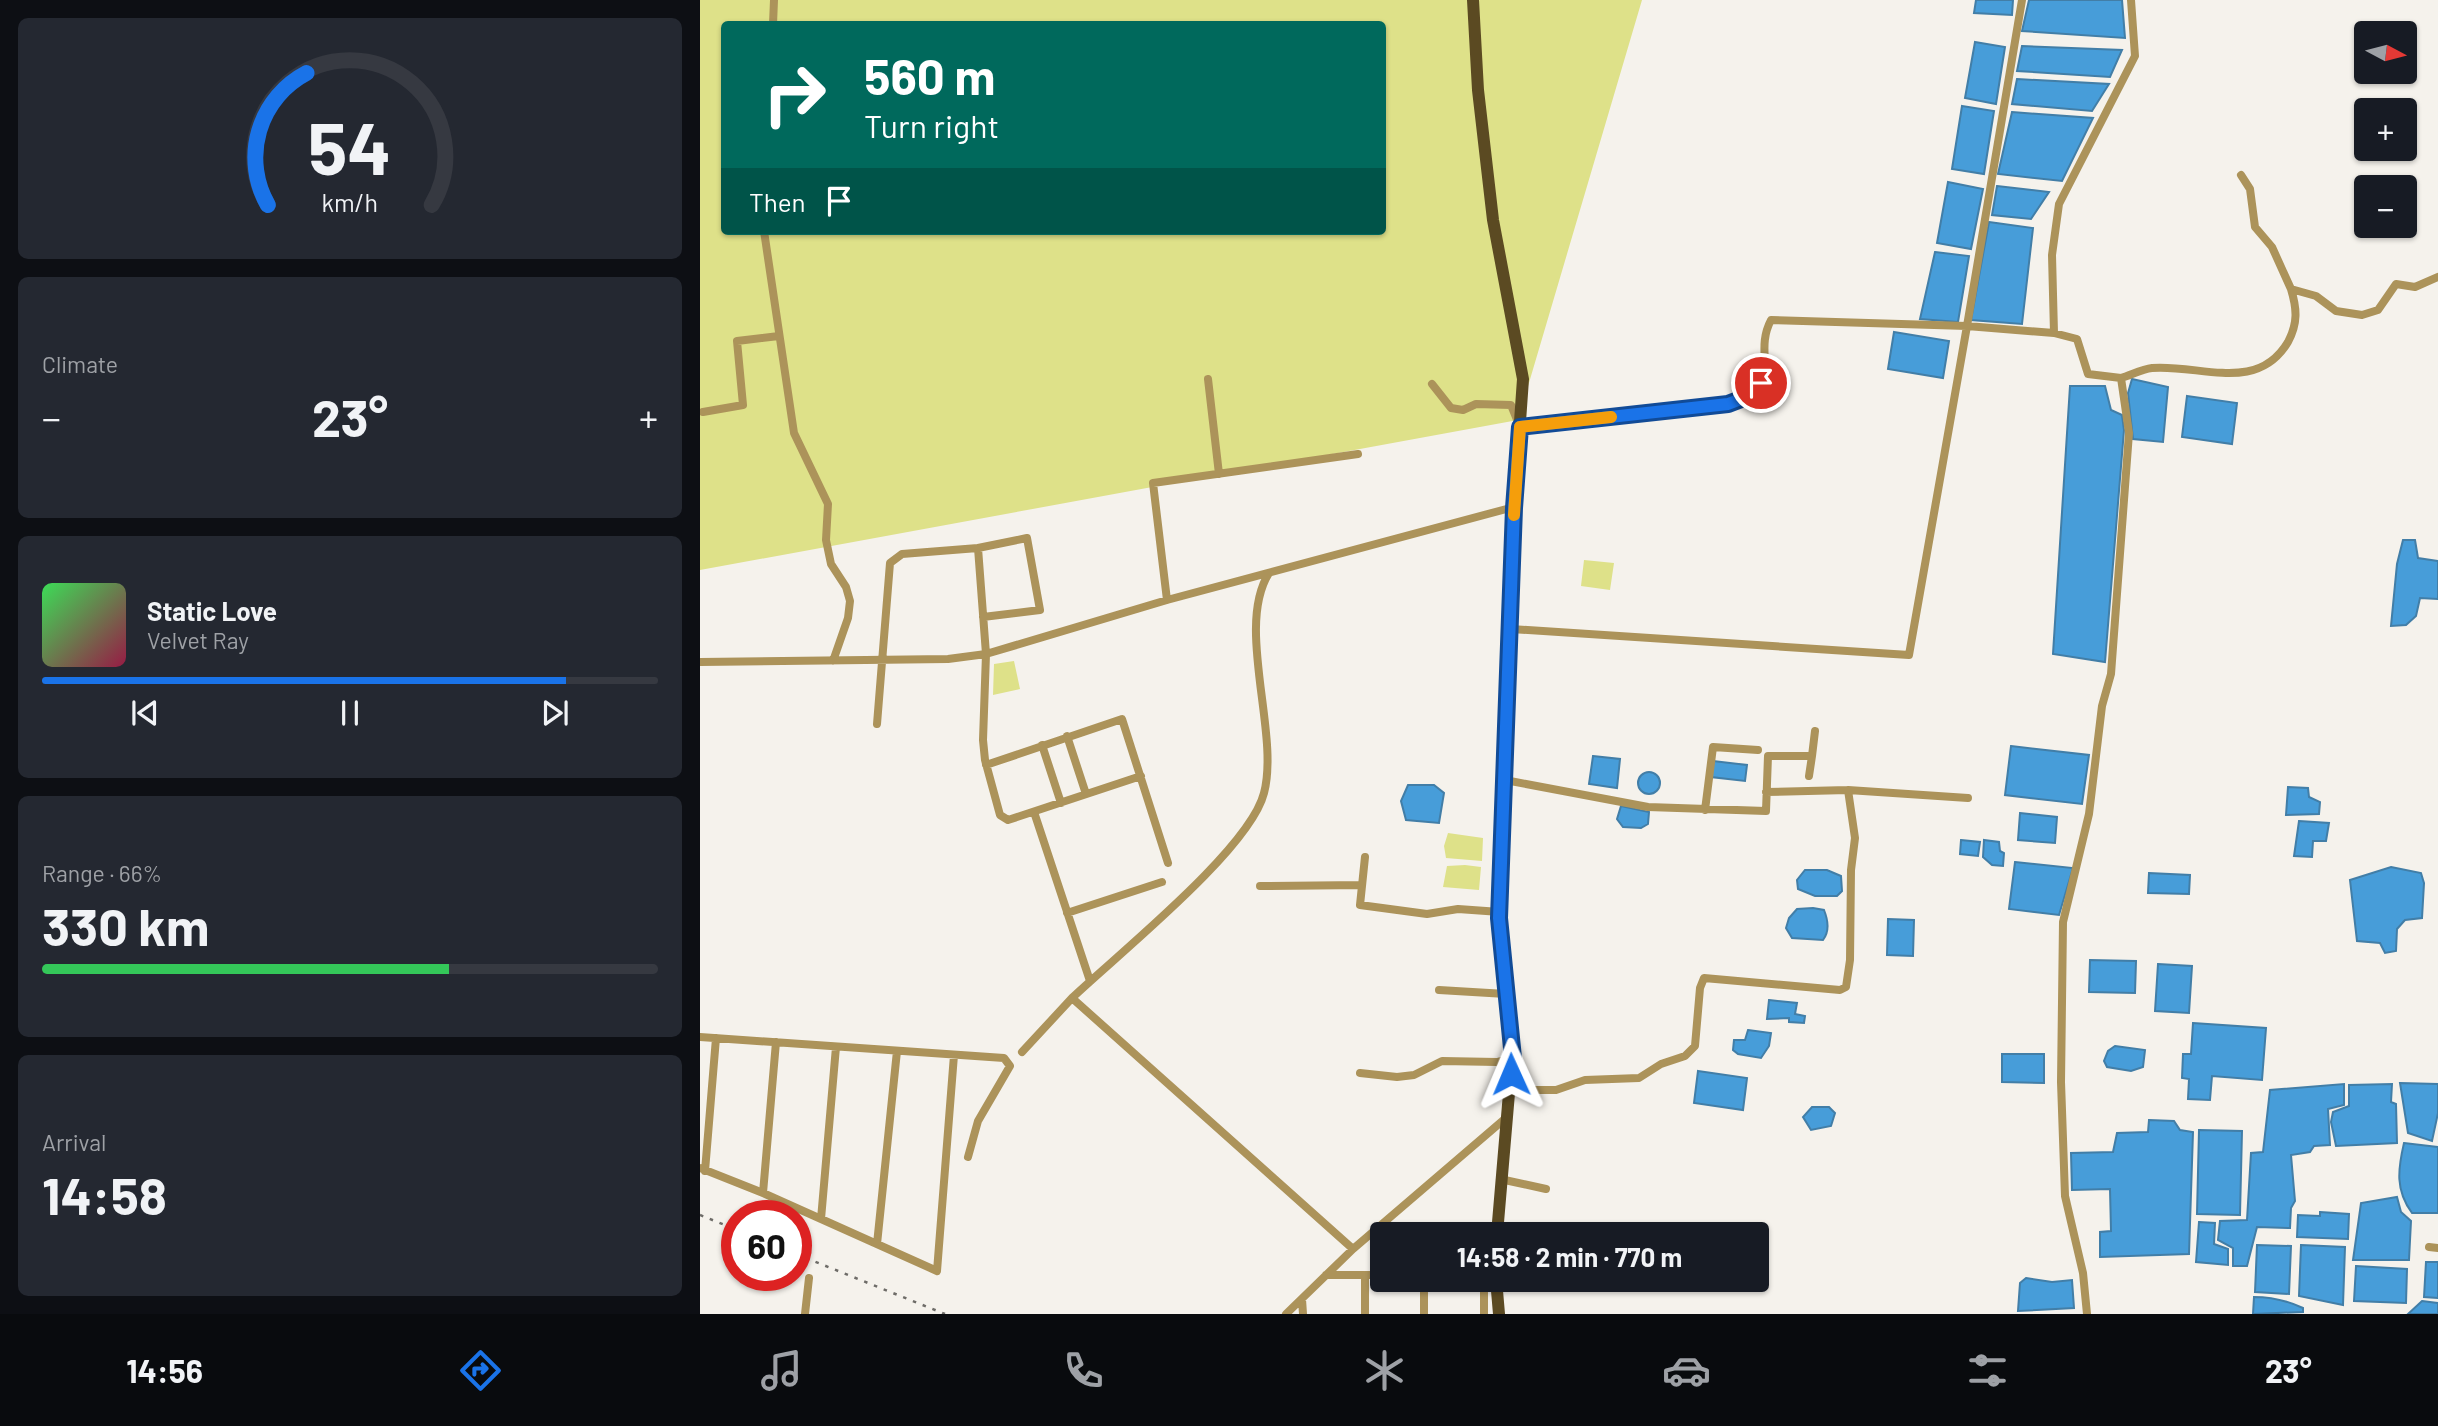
<!DOCTYPE html>
<html lang="en">
<head>
<meta charset="utf-8">
<style>
  body { margin:0; font-family:Barlow,sans-serif; background:#242831; color:#f1f3f6; height:100vh; display:flex; flex-direction:column; font-size:26px; white-space:nowrap }
  * { box-sizing:border-box; margin:0 }
  p { font-size:23px; color:#9ea1a6 }
  .icon { flex:none; width:38px; height:38px; fill:none; stroke:currentColor; stroke-width:2; stroke-linecap:round; stroke-linejoin:round }
  .map { position:relative; flex:1; overflow:hidden }
  .details { display:flex; flex-direction:column; gap:18px; padding:18px; background:#0d0f14; width:700px }
  .details>* { flex:none }
  .banner { position:absolute; left:21px; top:21px; width:665px; height:214px; border-radius:7px; box-shadow:0 2px 5px #0004; background:#00695c; color:#fff; overflow:hidden }
  .needle { width:46px; rotate:97deg }
  .controls { position:absolute; left:1654px; top:21px; display:grid; gap:14px }
  .controls a { display:grid; place-items:center; width:63px; height:63px; border-radius:7px; background:#171b24; box-shadow:0 2px 5px #0004; font-size:35px }
  .speed { position:absolute; left:21px; top:1200px; display:flex; gap:14px; font-size:35px; font-weight:700; text-align:center }
  .speed>* { display:grid; place-content:center; width:91px; height:91px; border-radius:50%; background:#171b24; box-shadow:0 2px 5px #0004; line-height:1 }
  .speed .limit { border:10px solid #d22; background:#fff; color:#111 }
  .pin { position:absolute; display:grid; place-items:center; width:60px; height:60px; color:#fff; margin:-30px; border:4px solid #fff; border-radius:50%; box-shadow:0 2px 7px #0007 }
  .me { position:absolute; width:77px; margin:-38px; rotate:359deg; stroke-linejoin:round; filter:drop-shadow(0 0 5px #0008) }
  .turn { display:flex; align-items:center; gap:24px; height:147px; padding:0 28px; font-size:32px }
  .turn .icon { width:91px; height:91px; stroke-width:2.5 }
  .turn b { display:block; font-size:49px; line-height:60px }
  .then { display:flex; align-items:center; height:66px; padding:0 28px; background:#0003; gap:14px; font-size:26px }
  .big { font-size:52px; font-weight:700; line-height:1.1 }
  .details .widget { flex:1; display:flex; flex-direction:column; justify-content:center; gap:10px; min-width:0; padding:0 24px; border-radius:10px; background:#242831 }
  .details .dial { align-items:center; gap:0 }
  .dial svg { height:182px; overflow:visible; fill:none; stroke:#363941; stroke-width:7; stroke-linecap:round; text-anchor:middle }
  .dial text { fill:#f1f3f6; stroke:none }
  .song { display:flex; align-items:center; gap:21px }
  .cover { width:84px; height:84px; border-radius:10px; background:linear-gradient(135deg,hsl(130 70% 55%),hsl(340 70% 35%)) }
  .played { height:7px; border-radius:4px; background:linear-gradient(90deg,#1a73e8 85%,#363941 85%) }
  .keys { display:flex; justify-content:space-around; direction:ltr }
  .heat { display:flex; justify-content:space-between; align-items:center; font-size:38px; direction:ltr }
  .charge { height:10px; border-radius:5px; background:linear-gradient(90deg,#34c759 66%,#363941 0) }
  .trip { position:absolute; left:670px; top:1222px; width:399px; height:70px; border-radius:7px; background:#171b24; box-shadow:0 2px 5px #0004; font-weight:700; line-height:70px; text-align:center }
  .menu { display:flex; height:112px; justify-content:space-around; align-items:center; background:#090b0e; color:#9ea1a6 }
  .menu .icon { width:49px; height:49px }
  .menu .selected { color:#1a73e8 }
  .menu b { font-size:32px; color:#f1f3f6 }
  main { display:flex; flex:1; min-height:0 }
  .map>svg:first-child { display:block }
  .green { fill:#dee189; fill-rule:evenodd }
  .water { fill:#479dd9; stroke:#427ea7; stroke-width:2 }
  .lines { fill:none; stroke-linecap:round; stroke-linejoin:round }
  .minor { stroke:#ac935a; stroke-width:8 }
  .primary { stroke:#5b4a22; stroke-width:12 }
  .rail { stroke:#6e6c68; stroke-width:2.5; stroke-dasharray:3.5 7; stroke-linecap:butt }
  .route-casing { stroke:#114b97; stroke-width:18 }
  .route { stroke:#1a73e8; stroke-width:12 }
  .slow { stroke:#f59e0b; stroke-width:12 }
</style>
</head>
<body>
<main>
<section class="details">
<div class="widget dial"><svg viewBox="0 0 100 80">
<path d="M14 69A42 42 0 1 1 86 69"/>
<path d="M14 69A42 42 0 0 1 31 11" stroke="#1a73e8"/>
<text x="50" y="56" font-size="32" font-weight="700">54</text>
<text x="50" y="72" font-size="11">km/h</text>
</svg></div>
<div class="widget"><p>Climate</p>
<div class="heat"><a>−</a><b class="big">23°</b><a>+</a></div>
</div>
<div class="widget">
<div class="song"><i class="cover"></i><div><b>Static Love</b><p>Velvet Ray</p></div></div>
<div class="played"></div>
<div class="keys"><svg class="icon" aria-label="previous" viewBox="0 0 24 24"><path d="M18 5L8 12l10 7zM5 5v14"/></svg><svg class="icon" aria-label="pause" viewBox="0 0 24 24"><path d="M8 5v14M16 5v14"/></svg><svg class="icon" aria-label="next" viewBox="0 0 24 24"><path d="M6 5l10 7-10 7zM19 5v14"/></svg></div>
</div>
<div class="widget"><p>Range · 66%</p><b class="big">330 km</b><div class="charge"></div></div>
<div class="widget"><p>Arrival</p><b class="big">14:58</b></div>
</section>
<div class="map">
<svg width="1738" height="1314" viewBox="0 0 1738 1314">
  <rect width="100%" height="100%" fill="#f5f2ec"/>
  <path class="green" d="M0 0H942L818 420 0 570ZM24 24H682V231H24Z
    M884 560 914 563 910 590 881 586Z
    M314 661 320 689 293 695 294 664Z
    M748 833 783 838 782 861 746 858 744 846Z
    M765 865 781 867 779 890 743 887 747 866Z"/>
  <path class="water" d="M1276 0H1313L1312 15 1274 13Z
    M1329 0H1422L1425 38 1322 31Z
    M1275 42 1305 47 1296 104 1265 98Z
    M1322 46 1422 50 1410 77 1317 71Z
    M1317 79 1409 84 1392 111 1312 104Z
    M1262 106 1294 111 1284 174 1252 169Z
    M1312 112 1393 118 1362 181 1298 174Z
    M1248 182 1283 189 1271 249 1237 243Z
    M1297 186 1349 192 1331 219 1292 215Z
    M1289 222 1333 228 1322 324 1271 320Z
    M1235 252 1269 256 1258 322 1220 319Z
    M1194 332 1249 341 1243 378 1188 369Z
    M1432 379 1468 387 1463 442 1433 439 1428 393Z
    M1370 386H1405L1411 410 1422 415 1424 430 1405 662 1353 654Z
    M1487 396 1537 403 1532 444 1482 437Z
    M1703 540H1715L1718 558 1738 561V599L1720 598 1716 616 1706 625 1691 626 1697 564Z
    M1311 746 1389 755 1382 804 1305 795Z
    M893 756 920 759 917 788 889 784Z
    M1013 761 1047 765 1045 781 1011 777Z
    M938 783a11 11 0 1 1 22 0a11 11 0 1 1-22 0Z
    M708 785H734L744 793 739 823 706 820 701 801Z
    M1588 787 1608 788 1609 797 1620 802 1619 814 1586 815Z
    M921 806 949 812 948 824 941 828 923 827 917 819Z
    M1320 813 1357 817 1355 843 1318 840Z
    M1599 821 1629 823 1626 841H1613L1612 857 1594 856Z
    M1261 840 1280 842 1278 856 1260 854Z
    M1284 840 1299 842 1300 851 1304 853 1303 866 1292 865 1283 857Z
    M1315 862 1373 868 1359 915 1309 909Z
    M1691 867 1721 873 1724 883 1722 918 1705 920 1697 929 1696 951 1685 953 1680 943 1657 941 1650 880Z
    M1105 870H1127L1141 876 1142 891 1137 896H1115L1098 889 1097 880Z
    M1449 873 1490 875 1489 894 1448 893Z
    M1113 908 1124 910C1128 920 1130 931 1123 940L1092 938 1086 928 1089 918 1097 909Z
    M1188 919 1214 920 1213 956 1187 955Z
    M1390 960 1436 961 1435 993 1389 992Z
    M1458 964 1492 966 1489 1013 1455 1011Z
    M1069 1000 1097 1003 1095 1014 1105 1016 1104 1023 1089 1022V1018L1067 1019Z
    M1493 1023 1566 1028 1562 1080 1512 1076 1510 1100 1488 1099 1489 1079 1482 1078 1483 1054H1491Z
    M1048 1030 1071 1033 1069 1046 1061 1058 1038 1054 1033 1050 1034 1040H1045Z
    M1415 1046 1445 1050 1443 1067 1431 1071 1407 1067 1404 1061 1408 1051Z
    M1302 1054H1344V1083L1302 1082Z
    M998 1071 1047 1078 1043 1110 994 1103Z
    M1700 1083 1738 1084V1113L1732 1141 1708 1133Z
    M1644 1084V1105L1628 1109 1630 1145 1614 1146 1610 1152 1591 1155 1595 1201 1591 1208 1590 1228 1557 1227 1547 1266H1533V1248L1518 1240 1520 1221 1547 1220 1551 1153 1563 1152 1570 1090Z
    M1692 1084 1691 1102 1696 1104 1697 1143 1636 1146 1631 1122 1633 1112 1649 1106V1085Z
    M1112 1107H1129L1135 1113 1131 1126 1111 1130 1103 1117Z
    M1449 1120 1474 1121 1480 1130 1493 1132 1489 1254 1400 1257V1232L1411 1231 1410 1189 1372 1190 1371 1153 1413 1152 1417 1133 1448 1132Z
    M1499 1130 1542 1131 1540 1215 1497 1214Z
    M1704 1143 1738 1147V1213H1712C1695 1190 1698 1169 1704 1143Z
    M1697 1197 1701 1212 1711 1221 1709 1260H1653L1661 1203Z
    M1620 1212 1649 1214 1648 1239 1597 1237 1598 1215 1620 1216Z
    M1499 1222 1515 1223 1514 1244 1528 1249V1265L1496 1262Z
    M1557 1245 1591 1246 1589 1294 1555 1292Z
    M1601 1245 1645 1247 1643 1305 1599 1296Z
    M1726 1262H1738V1298L1724 1297Z
    M1656 1266 1707 1269 1706 1303 1654 1301Z
    M1326 1278 1352 1282 1372 1280 1374 1308 1318 1311 1320 1283Z
    M1554 1297C1570 1297 1588 1301 1603 1308V1312L1553 1314Z
    M1722 1301 1738 1303V1314H1708Z"/>
  <g class="lines">
    <path class="minor" d="M73 24 74 0
      M1541 175 1550 189 1555 227 1572 247 1591 289
      M64 231 94 433 128 504 126 540 131 564 146 587 150 601 148 618 133 661
      M1421 378 1388 374 1377 339 1354 333 1352 255 1359 204 1435 56 1431 0
      M508 379 519 474
      M732 384 751 408 763 410 776 404 811 405 820 427 1028 404C1089 383 1051 358 1071 320L1267 326 1322 0
      M3 412 43 405 37 341 79 336
      M278 548 327 538 340 610 283 617
      M467 600 453 483 658 454
      M811 629 1209 655 1267 326 1354 333
      M0 662 248 659 286 654 467 600 814 507
      M177 724 190 563 202 554 278 548 286 654 283 740 285 760 300 815 308 820 441 776
      M367 736 386 794
      M342 745 361 803
      M286 765 422 719 468 863
      M1109 776 1112 756
      M805 780 948 807 1066 811 1068 756H1112L1115 731
      M1148 790 1268 798
      M1005 810 1013 747 1058 750
      M334 812 390 981
      M665 857 660 905 727 914 758 909 800 912
      M560 886 662 885
      M367 913 462 882
      M739 990 806 994
      M372 998C417 955 550 849 564 793 580 733 535 627 569 573
      M0 1037 304 1058 310 1066 278 1121 268 1157
      M322 1052 372 998 653 1249 807 1117
      M660 1073 697 1077 714 1075 742 1061 797 1062 812 1058
      M810 1090H856L885 1080 939 1078 961 1064 985 1056 995 1046 1000 988 1004 978 1140 990 1146 987 1150 960 1151 870 1155 838 1148 790 1066 792
      M0 1168 63 1193 237 1271 254 1055
      M5 1171 16 1038
      M800 1179 846 1189
      M63 1193 76 1042
      M121 1219 136 1047
      M177 1244 197 1051
      M1729 1247 1738 1248
      M626 1275H682
      M665 1275V1314
      M724 1279V1314
      M784 1279V1314
      M602 1299 603 1314
      M105 1314 109 1278
      M586 1314 653 1249
      M1387 1314 1383 1273 1365 1196 1361 1082 1363 922 1389 814 1402 706 1411 674 1429 433 1421 378C1431 375 1442 369 1452 368 1500 364 1557 394 1588 342 1598 323 1597 309 1591 289L1616 296 1636 311 1662 315 1678 310 1696 284 1715 287 1738 277"/>
    <path class="primary" d="M773 0 778 90 793 220 823 379 814 507 799 918 812 1058 797 1234
      M796 1279 799 1314"/>
    <path class="rail" d="M0 1215 37 1230
      M96 1254 245 1314"/>
  </g>
  <g class="lines">
    <g class="route-casing">
      <path id="route" d="M811 1074 813 1058 799 918 814 508 820 427 1028 404 1049 396 1061 383"/>
    </g>
    <use href="#route" class="route"/>
    <path class="slow" d="M814 515 820 427 911 417"/>
  </g>
</svg>
<div class="controls">
<a><svg class="needle" viewBox="-14 -14 28 28"><path d="M0-13l5 13h-10z" fill="#e53935"/><path d="M0 13l5-13h-10z" fill="#9ea1a6"/></svg></a>
<a>+</a>
<a>−</a>
</div>
<div class="speed"><div class="limit">60</div></div>
<div class="pin" style="left:1061px;top:383px;background:#d93025"><svg class="icon" aria-label="arrive" viewBox="0 0 24 24"><path d="M6 21V4h12l-3 4 3 4H6"/></svg></div>
<svg class="me" style="left:811px;top:1074px" viewBox="-20 -20 40 40"><path d="M0-17L14 15 0 8-14 15z" fill="#1a73e8" stroke="#fff" stroke-width="4"/></svg>
<div class="trip">14:58 · 2 min · 770 m</div>
<div class="banner">
<div class="turn"><svg class="icon" aria-label="right" viewBox="0 0 24 24"><path d="M7 20v-9h11M14 6l5 5-5 5"/></svg><div><b>560 m</b>Turn right</div></div>
<div class="then">Then<svg class="icon" aria-label="arrive" viewBox="0 0 24 24"><path d="M6 21V4h12l-3 4 3 4H6"/></svg></div>
</div>
</div>
</main>
<nav class="menu">
<b>14:56</b>
<svg class="icon selected" aria-label="directions" viewBox="0 0 24 24"><path d="M12 3l9 9-9 9-9-9zM9 14v-3h6M13 9l2 2-2 2"/></svg>
<svg class="icon" aria-label="music" viewBox="0 0 24 24"><path d="M9 18V5l10-2v13"/><circle cx="6" cy="18" r="3"/><circle cx="16" cy="16" r="3"/></svg>
<svg class="icon" aria-label="phone" viewBox="0 0 24 24"><path d="M5 4h4l2 5-3 2q2 4 5 5l2-3 5 2v4C11 20 4 13 5 4z"/></svg>
<svg class="icon" aria-label="climate" viewBox="0 0 24 24"><path d="M12 3v18M4 7l16 10M4 17L20 7"/></svg>
<svg class="icon" aria-label="car" viewBox="0 0 24 24"><path d="M5 17H2v-5l4-1 3-4h7l3 4 3 1v5h-3M9 17h6M6 11h13"/><circle cx="7" cy="17" r="2"/><circle cx="17" cy="17" r="2"/></svg>
<svg class="icon" aria-label="filters" viewBox="0 0 24 24"><path d="M4 7h16M4 17h16"/><circle cx="9" cy="7" r="2"/><circle cx="15" cy="17" r="2"/></svg>
<b>23°</b>
</nav>
</body>
</html>
